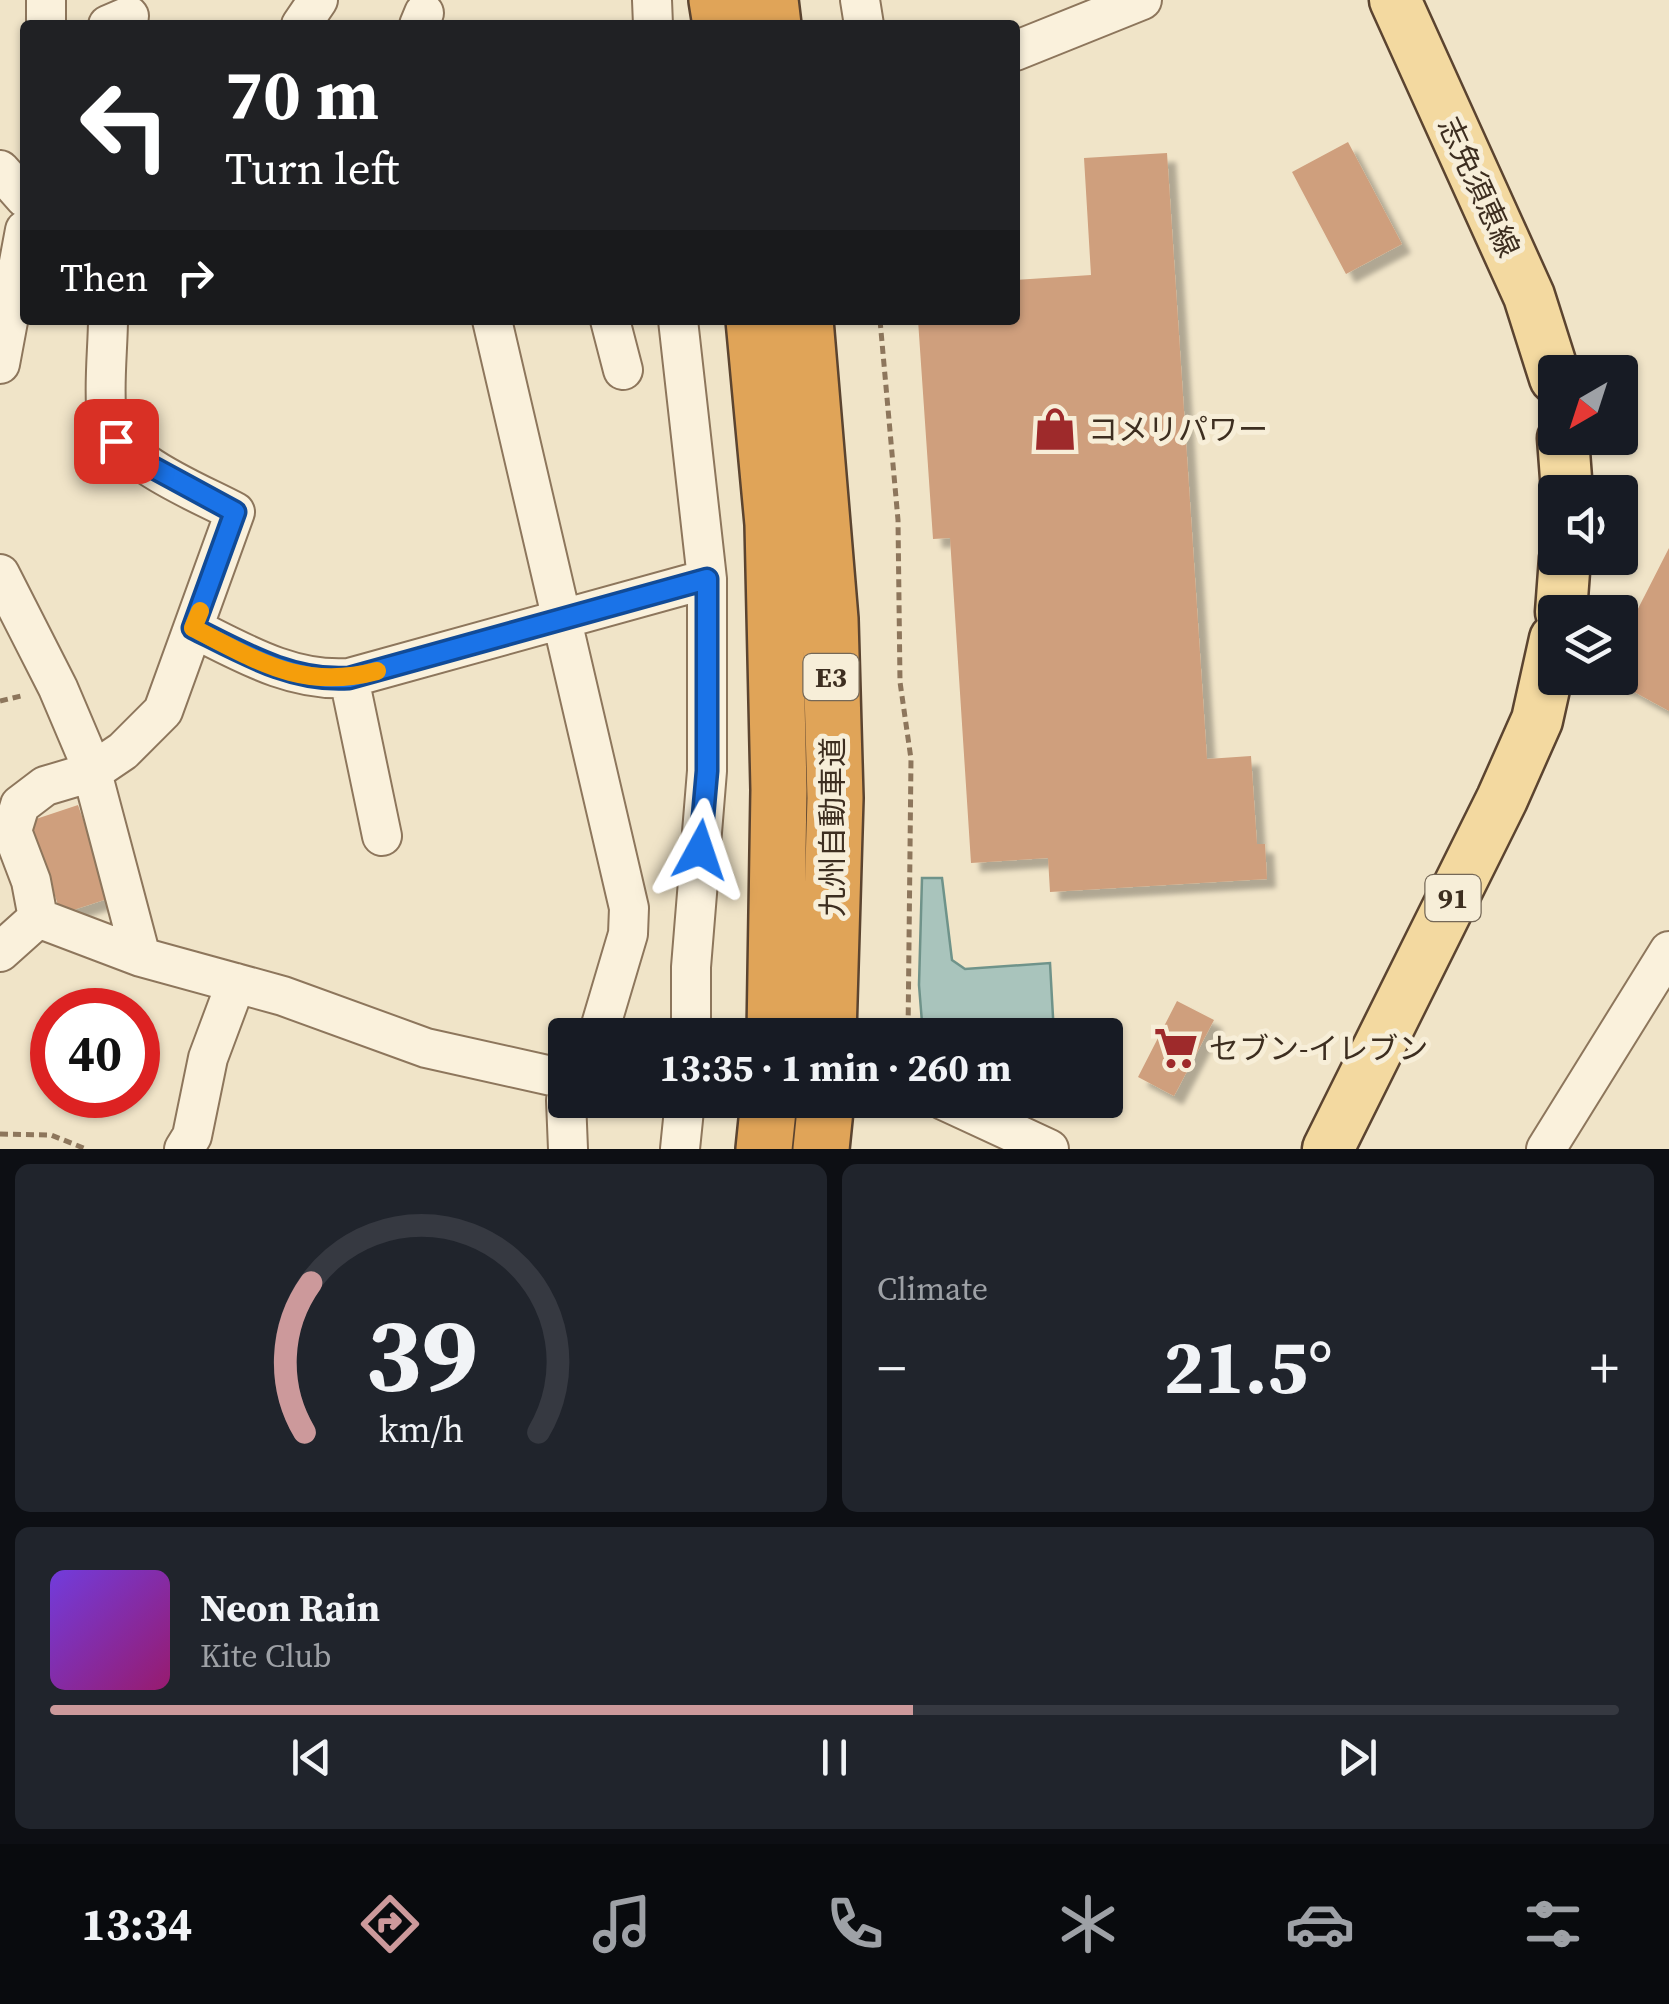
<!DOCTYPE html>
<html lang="en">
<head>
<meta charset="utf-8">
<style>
  body { margin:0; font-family:"Source Serif 4","Noto Sans JP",serif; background:#20242c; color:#f1f3f6; height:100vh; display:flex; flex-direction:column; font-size:38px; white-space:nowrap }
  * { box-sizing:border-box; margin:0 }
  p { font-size:32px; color:#9ea1a6 }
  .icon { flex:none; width:55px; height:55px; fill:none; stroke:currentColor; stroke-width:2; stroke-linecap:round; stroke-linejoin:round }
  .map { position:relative; height:1149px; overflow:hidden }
  .details { display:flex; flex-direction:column; gap:15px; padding:15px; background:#0d0f14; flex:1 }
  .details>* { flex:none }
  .banner { position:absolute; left:20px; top:20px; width:1000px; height:305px; border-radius:10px; box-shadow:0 2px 8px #0004; background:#202124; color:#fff; overflow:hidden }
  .needle { width:65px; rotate:219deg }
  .controls { position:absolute; left:1538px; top:355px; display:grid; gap:20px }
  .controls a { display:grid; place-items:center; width:100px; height:100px; border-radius:10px; background:#171b24; box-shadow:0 2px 8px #0004; font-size:50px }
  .speed { position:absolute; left:30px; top:988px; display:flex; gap:20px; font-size:50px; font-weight:700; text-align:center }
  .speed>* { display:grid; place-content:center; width:130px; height:130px; border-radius:50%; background:#171b24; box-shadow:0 2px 8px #0004; line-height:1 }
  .speed .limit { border:15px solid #d22; background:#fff; color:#111 }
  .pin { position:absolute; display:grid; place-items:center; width:85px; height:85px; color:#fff; margin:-42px; border-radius:20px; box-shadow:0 5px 15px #0006 }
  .me { position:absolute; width:110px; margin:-55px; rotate:5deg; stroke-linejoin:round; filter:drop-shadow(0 0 8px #0008) }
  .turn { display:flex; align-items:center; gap:35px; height:210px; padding:0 40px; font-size:45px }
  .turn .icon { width:130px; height:130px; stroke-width:2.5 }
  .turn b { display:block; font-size:70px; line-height:85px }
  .then { display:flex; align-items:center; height:95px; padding:0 40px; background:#0003; gap:20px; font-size:38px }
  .big { font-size:75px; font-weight:700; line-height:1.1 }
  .details .widget { flex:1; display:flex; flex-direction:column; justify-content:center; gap:15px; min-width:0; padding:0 35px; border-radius:15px; background:#20242c }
  .details .dial { align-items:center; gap:0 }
  .dial svg { height:260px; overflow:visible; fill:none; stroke:#363941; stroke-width:7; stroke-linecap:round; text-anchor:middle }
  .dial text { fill:#f1f3f6; stroke:none }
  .song { display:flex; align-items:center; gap:30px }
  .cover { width:120px; height:120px; border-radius:15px; background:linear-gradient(135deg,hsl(260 70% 55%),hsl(320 70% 35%)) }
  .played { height:10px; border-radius:5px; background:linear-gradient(90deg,#cc999b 55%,#363941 55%) }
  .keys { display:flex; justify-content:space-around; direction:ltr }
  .heat { display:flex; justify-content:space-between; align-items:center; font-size:55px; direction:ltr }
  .details .tiles { flex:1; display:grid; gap:15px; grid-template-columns:1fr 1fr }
  .widget:last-child { grid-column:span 2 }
  .trip { position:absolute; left:548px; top:1018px; width:575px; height:100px; border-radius:10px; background:#171b24; box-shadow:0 2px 8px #0004; font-weight:700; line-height:100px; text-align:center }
  .menu { display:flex; height:160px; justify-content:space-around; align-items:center; background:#090b0e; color:#9ea1a6 }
  .menu .icon { width:70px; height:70px }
  .menu .on { color:#cc999b }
  .menu b { font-size:45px; color:#f1f3f6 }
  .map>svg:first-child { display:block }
  .water { fill:#a9c4bc; stroke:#6f938a; stroke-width:2.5 }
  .building { fill:#cf9f7d; filter:url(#shadow) }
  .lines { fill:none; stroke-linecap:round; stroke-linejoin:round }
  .minor-casing { stroke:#8d765c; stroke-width:42 }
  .major-casing { stroke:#5b4430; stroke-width:55 }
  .highway-casing { stroke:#5b4430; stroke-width:60 }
  .path { stroke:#8d765c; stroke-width:5; stroke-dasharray:8 5; stroke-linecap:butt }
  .minor { stroke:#faf1dc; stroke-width:38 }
  .major { stroke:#f3d9a0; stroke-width:50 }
  .highway { stroke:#e0a458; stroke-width:55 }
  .route-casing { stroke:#114b97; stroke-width:25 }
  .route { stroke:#1a73e8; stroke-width:18 }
  .slow { stroke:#f59e0b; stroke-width:18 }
  .labels { text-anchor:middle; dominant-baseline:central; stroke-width:10; stroke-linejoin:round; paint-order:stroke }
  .shield { fill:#f7eed8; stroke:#756857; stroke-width:2.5 }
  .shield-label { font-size:28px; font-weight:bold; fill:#3d2e20 }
  .street-label { font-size:30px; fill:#3d2e20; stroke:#f7eed8 }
  .poi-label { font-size:30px; fill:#3d2e20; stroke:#f7eed8; text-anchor:start }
</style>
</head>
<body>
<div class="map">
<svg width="1669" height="1149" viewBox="0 0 1669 1149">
  <defs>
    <filter id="shadow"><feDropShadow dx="9" dy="9" stdDeviation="2.5" flood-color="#0004"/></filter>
  </defs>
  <rect width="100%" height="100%" fill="#f0e4c8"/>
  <path class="water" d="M922 878H942L952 960 965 969 1050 963 1054 1035H923L919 985Z"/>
  <path class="building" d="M1348 142 1402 244 1346 274 1292 172Z
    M1167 153 1207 759 1251 756 1257 844H1265L1267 879 1050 892 1048 858 971 863 950 538 933 539 918 320H1015V280L1091 275 1084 158Z
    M1669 548V711L1616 682V678H1620V644Z
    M78 805 110 898 61 914 30 821Z
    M1177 1001 1214 1020 1174 1096 1138 1077Z"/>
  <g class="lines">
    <g class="minor-casing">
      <path id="minor" d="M652 0 653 25
        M860 0 864 25
        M46 25V0
        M108 25 129 16
        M301 25 318 0
        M419 25 424 13
        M1015 51 1142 0
        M0 170 25 198
        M492 320 629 908 628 934 598 1035
        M610 320 623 370
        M678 320 707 579V771L691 967V1035
        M0 364 25 230
        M0 574 58 688 89 761 141 957
        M193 628C243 653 292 682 349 678L707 579
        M349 678 382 836
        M38 918 31 881 12 831 20 805 45 786 92 772 123 751 163 711 235 512C196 491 115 461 107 415 103 393 108 345 108 320
        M0 952 38 918 141 957 283 996 426 1048 565 1079
        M566 1100 568 1149
        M943 1100 1049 1149
        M184 1149 192 1136 208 1058 236 983
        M680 1149 685 1100
        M1546 1149 1669 951"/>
    </g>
    <g class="major-casing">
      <path id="major" d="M1395 0 1529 296 1555 378
        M1563 438 1567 492
        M1561 612 1565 558
        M1328 1149 1502 799 1537 720 1555 639"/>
    </g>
    <g class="highway-casing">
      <path id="highway" d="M717 0 721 25
        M770 0 773 25
        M754 320 773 524 779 790 775 1035
        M805 320 830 619 835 798 828 1035
        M764 1149 769 1100
        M821 1149 826 1100"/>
    </g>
    <path class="path" d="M880 320 898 520 900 682 911 759 908 1035
      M0 701 25 695
      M0 1134 51 1135 86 1149"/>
    <use href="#minor" class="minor"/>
    <use href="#major" class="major"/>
    <use href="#highway" class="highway"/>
  </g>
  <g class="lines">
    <g class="route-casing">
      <path id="route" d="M116 441 141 461 235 512 193 628C243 653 292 682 349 678L707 579V771L700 850"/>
    </g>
    <use href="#route" class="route"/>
    <path class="slow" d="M200 611 193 628C258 661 303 691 377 671"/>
  </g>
  <defs>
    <g id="shop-bare" transform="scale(3.45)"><path d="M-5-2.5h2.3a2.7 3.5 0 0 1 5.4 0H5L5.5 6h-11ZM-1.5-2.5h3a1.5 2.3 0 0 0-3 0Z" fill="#9e2a2b" stroke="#f7eed8" stroke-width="2.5" paint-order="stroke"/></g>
    <g id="supermarket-bare" transform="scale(3.45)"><path d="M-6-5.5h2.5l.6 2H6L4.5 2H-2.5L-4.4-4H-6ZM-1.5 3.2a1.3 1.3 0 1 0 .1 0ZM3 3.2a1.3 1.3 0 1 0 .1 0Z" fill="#9e2a2b" stroke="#f7eed8" stroke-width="2.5" paint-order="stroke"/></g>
  </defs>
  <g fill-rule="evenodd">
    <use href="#shop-bare" x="1055" y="429"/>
    <use href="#supermarket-bare" x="1176" y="1048"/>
  </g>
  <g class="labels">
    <g class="shield">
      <rect x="803.5" y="654" width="55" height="46" rx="8"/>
      <rect x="1425.5" y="875" width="55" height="46" rx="8"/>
    </g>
    <g class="shield-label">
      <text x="831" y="677">E3</text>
      <text x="1453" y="898">91</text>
    </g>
    <g class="street-label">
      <text transform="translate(1479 187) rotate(65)">志免須恵線</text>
      <text transform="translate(832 827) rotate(-90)">九州自動車道</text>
    </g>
    <g class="poi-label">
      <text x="1088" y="429">コメリパワー</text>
      <text x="1209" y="1048">セブン-イレブン</text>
    </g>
  </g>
</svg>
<div class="controls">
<a><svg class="needle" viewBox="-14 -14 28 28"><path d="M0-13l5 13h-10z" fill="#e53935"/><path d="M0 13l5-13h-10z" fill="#9ea1a6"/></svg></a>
<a><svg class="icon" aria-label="sound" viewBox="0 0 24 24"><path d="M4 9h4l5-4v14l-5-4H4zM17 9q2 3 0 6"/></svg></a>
<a><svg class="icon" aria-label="layers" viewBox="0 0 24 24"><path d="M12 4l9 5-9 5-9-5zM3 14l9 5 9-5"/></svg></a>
</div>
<div class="speed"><div class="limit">40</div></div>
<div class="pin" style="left:116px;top:441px;background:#d93025"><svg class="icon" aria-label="arrive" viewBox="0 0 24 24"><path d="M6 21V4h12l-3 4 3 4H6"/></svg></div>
<svg class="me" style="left:700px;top:850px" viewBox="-20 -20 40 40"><path d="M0-17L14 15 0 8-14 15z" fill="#1a73e8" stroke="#fff" stroke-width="4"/></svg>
<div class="trip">13:35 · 1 min · 260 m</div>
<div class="banner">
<div class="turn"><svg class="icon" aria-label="left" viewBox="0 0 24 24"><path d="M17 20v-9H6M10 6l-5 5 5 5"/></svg><div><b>70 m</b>Turn left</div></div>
<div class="then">Then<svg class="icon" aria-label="right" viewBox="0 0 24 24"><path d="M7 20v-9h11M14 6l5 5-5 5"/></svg></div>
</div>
</div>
<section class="details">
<div class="tiles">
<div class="widget dial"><svg viewBox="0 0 100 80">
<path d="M14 69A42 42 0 1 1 86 69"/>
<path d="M14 69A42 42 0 0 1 16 23" stroke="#cc999b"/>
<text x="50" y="56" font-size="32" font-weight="700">39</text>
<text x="50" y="72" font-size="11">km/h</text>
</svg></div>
<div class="widget"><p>Climate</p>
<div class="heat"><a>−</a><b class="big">21.5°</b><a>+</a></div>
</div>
<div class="widget">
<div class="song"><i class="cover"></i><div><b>Neon Rain</b><p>Kite Club</p></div></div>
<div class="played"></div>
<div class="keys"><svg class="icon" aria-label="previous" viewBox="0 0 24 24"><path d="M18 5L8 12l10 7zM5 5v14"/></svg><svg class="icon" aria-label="pause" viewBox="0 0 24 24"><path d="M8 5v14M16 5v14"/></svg><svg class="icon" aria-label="next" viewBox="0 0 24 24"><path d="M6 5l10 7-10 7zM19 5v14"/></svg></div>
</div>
</div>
</section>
<nav class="menu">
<b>13:34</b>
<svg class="icon on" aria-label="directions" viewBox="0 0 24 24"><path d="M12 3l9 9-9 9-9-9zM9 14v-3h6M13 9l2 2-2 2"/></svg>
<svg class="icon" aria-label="music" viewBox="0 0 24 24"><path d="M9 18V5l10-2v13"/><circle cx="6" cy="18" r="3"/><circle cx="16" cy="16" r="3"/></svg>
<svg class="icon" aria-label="phone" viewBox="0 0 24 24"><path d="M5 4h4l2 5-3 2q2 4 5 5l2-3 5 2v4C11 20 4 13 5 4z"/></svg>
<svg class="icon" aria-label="climate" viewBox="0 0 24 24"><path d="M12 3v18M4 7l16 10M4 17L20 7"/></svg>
<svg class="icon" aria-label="car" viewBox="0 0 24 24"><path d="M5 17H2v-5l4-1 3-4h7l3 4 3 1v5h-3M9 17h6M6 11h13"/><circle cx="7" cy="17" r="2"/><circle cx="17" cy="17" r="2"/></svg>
<svg class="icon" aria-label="filters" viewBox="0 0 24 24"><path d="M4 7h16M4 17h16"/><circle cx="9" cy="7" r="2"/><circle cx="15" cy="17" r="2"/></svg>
</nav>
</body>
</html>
